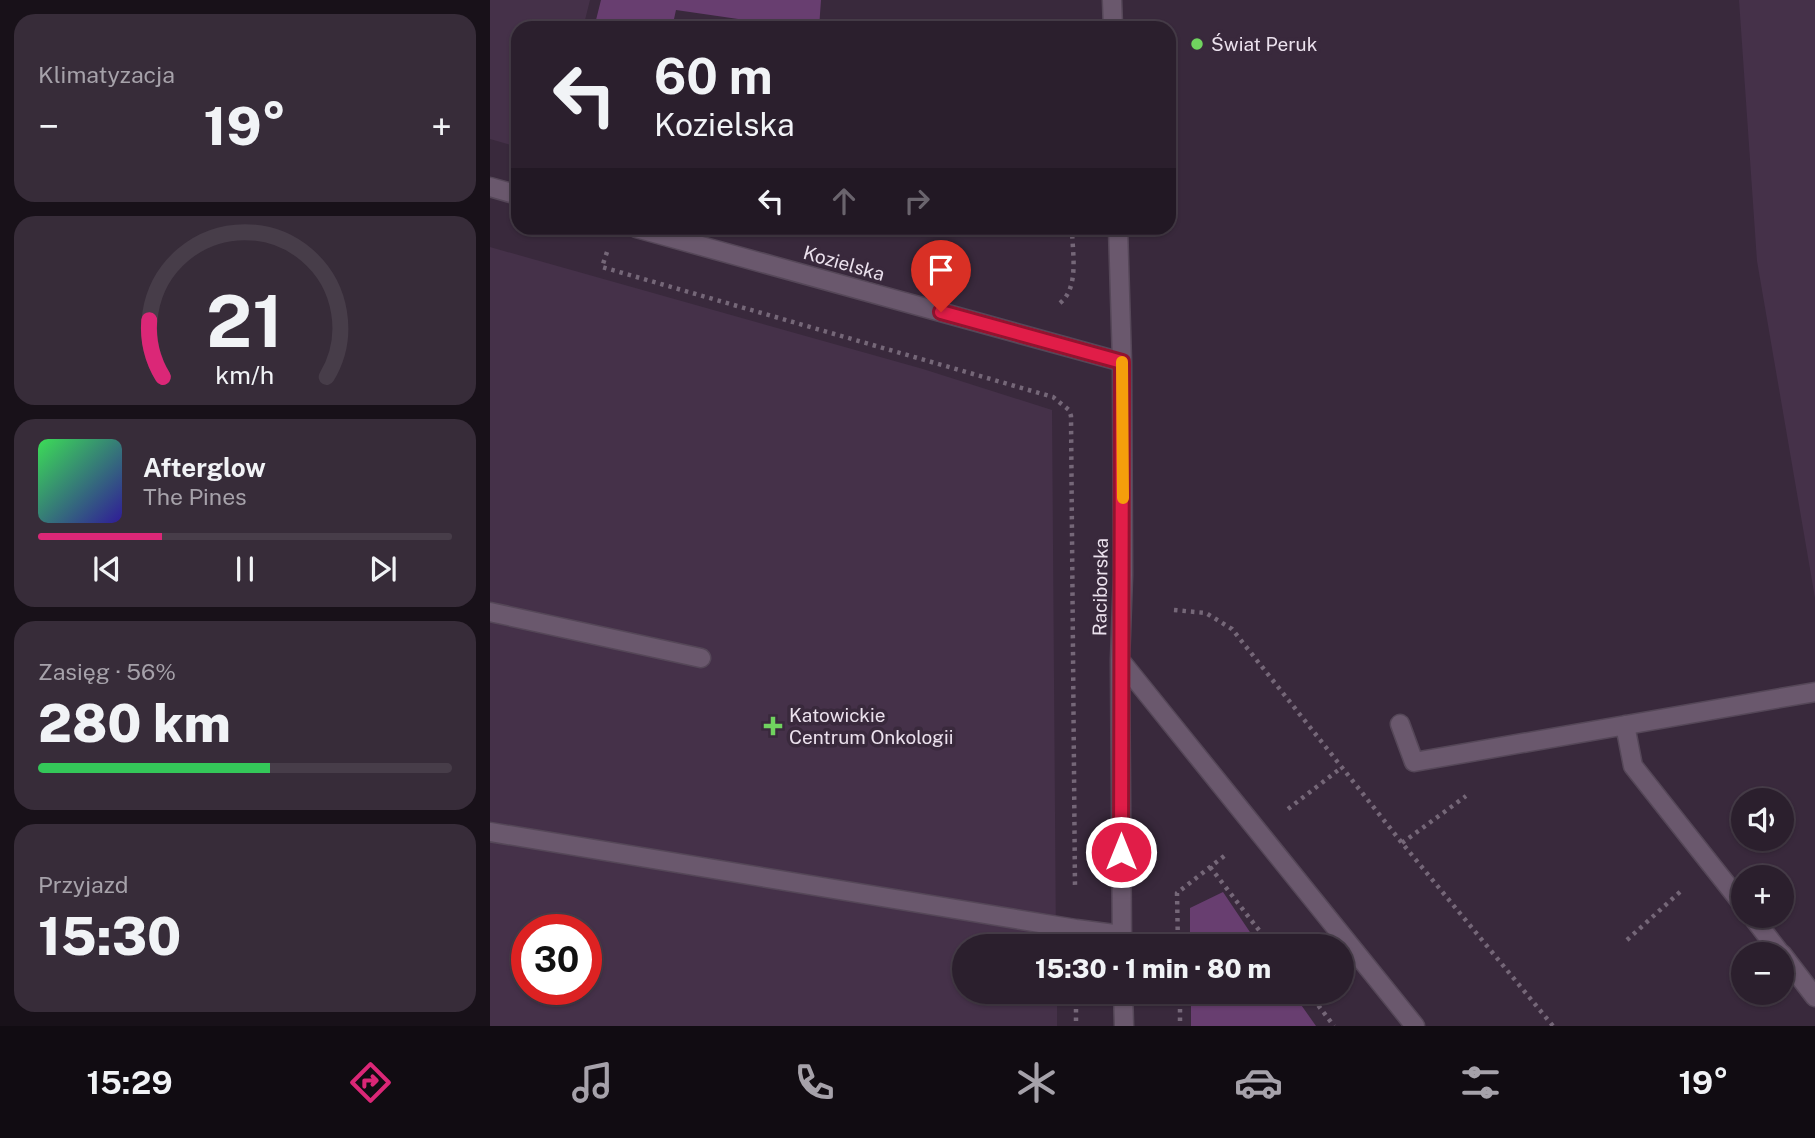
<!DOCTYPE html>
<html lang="pl">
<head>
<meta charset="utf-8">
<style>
  body { margin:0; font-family:"Public Sans",sans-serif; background:#372c39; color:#f1f3f6; height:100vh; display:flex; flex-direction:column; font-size:26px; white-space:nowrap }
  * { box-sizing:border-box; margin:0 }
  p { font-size:23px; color:#a6a2aa }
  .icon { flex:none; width:38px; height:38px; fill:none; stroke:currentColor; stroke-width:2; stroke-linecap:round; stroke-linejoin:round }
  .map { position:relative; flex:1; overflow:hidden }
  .details { display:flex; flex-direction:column; gap:14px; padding:14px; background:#181119; width:490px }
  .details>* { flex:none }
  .top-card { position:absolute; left:21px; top:21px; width:665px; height:214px; border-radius:21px; box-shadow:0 2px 5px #0004,0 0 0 2px #473d49; background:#2b1f2d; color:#f1f3f6; overflow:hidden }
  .buttons { position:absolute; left:1241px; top:788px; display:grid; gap:14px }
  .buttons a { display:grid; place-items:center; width:63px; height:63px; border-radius:50%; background:#2b1f2d; box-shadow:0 2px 5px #0004,0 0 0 2px #473d49; font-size:35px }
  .speed { position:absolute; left:21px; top:914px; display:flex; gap:14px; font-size:35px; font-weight:700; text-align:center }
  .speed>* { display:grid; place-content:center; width:91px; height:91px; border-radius:50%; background:#2b1f2d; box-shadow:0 2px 5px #0004,0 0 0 2px #473d49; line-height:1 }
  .speed .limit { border:10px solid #d22; background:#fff; color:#111 }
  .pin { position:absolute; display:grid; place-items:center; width:60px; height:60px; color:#fff; margin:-72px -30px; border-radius:50% 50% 50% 0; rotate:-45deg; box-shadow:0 0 7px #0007 }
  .pin .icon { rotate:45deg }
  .me { position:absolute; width:77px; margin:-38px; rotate:0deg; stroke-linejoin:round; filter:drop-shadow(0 0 5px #0008) }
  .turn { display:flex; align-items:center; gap:24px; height:147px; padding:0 28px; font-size:32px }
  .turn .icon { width:91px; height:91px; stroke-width:2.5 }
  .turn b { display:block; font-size:49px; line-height:60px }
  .lanes { display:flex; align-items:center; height:66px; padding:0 28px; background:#0003; justify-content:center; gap:35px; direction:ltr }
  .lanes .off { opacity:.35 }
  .big { font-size:52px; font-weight:800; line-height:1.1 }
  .details .card { flex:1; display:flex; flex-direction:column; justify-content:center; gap:10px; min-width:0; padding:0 24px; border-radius:21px; background:#372c39 }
  .details .dial { align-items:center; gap:0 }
  .dial svg { height:182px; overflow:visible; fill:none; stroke:#473d49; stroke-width:7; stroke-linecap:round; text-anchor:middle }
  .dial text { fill:#f1f3f6; stroke:none }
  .song { display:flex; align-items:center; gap:21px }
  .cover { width:84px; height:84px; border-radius:10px; background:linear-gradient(135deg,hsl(130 70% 55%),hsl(250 70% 35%)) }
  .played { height:7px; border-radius:4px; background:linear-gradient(90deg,#db2777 30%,#473d49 30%) }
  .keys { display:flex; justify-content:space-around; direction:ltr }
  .heat { display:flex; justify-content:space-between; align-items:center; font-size:38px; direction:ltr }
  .charge { height:10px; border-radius:5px; background:linear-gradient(90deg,#34c759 56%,#473d49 0) }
  .trip { position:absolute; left:462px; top:934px; width:402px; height:70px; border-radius:35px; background:#2b1f2d; box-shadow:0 2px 5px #0004,0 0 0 2px #473d49; font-weight:800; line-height:70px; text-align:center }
  .tab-bar { display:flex; height:112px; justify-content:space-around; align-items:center; background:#110c12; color:#a6a2aa }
  .tab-bar .icon { width:49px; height:49px }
  .tab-bar .selected { color:#db2777 }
  .tab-bar b { font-size:32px; color:#f1f3f6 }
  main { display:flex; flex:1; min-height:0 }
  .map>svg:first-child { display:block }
  .built { fill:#453149; fill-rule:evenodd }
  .green { fill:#683e70 }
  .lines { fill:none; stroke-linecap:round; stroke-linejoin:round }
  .minor-casing { stroke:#554758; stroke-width:21 }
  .path { stroke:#756778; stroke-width:4.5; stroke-dasharray:3.5 5; stroke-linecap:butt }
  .minor { stroke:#6a586d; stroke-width:18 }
  .route-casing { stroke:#92132f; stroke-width:18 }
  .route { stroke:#e11d48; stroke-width:12 }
  .slow { stroke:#f59e0b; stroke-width:12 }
  .poi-dot { fill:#70d35f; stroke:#39293c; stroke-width:2.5 }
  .labels { text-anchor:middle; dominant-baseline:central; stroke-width:7; stroke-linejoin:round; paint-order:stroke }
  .poi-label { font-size:19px; fill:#ebe1ed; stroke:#39293c; text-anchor:start }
  .street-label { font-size:19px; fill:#ebe1ed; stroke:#39293c }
</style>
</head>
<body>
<main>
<section class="details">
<div class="card"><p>Klimatyzacja</p>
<div class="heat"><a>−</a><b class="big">19°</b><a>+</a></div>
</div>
<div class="card dial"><svg viewBox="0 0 100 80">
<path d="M14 69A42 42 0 1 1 86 69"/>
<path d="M14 69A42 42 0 0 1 8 44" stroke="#db2777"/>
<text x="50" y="56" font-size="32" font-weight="700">21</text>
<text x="50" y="72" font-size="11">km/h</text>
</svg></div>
<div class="card">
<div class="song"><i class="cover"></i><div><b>Afterglow</b><p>The Pines</p></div></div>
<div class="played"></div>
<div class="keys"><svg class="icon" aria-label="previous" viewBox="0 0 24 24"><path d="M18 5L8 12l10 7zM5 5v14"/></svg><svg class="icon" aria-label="pause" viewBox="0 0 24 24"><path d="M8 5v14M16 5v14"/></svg><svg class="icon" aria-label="next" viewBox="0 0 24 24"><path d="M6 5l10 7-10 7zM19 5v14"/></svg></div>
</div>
<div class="card"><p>Zasięg · 56%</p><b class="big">280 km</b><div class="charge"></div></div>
<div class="card"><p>Przyjazd</p><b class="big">15:30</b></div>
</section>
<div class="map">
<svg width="1325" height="1026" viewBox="0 0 1325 1026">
  <rect width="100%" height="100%" fill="#39293c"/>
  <path class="built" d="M0 0H100L93 28H28V147L0 139Z
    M1249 0H1325V598L1267 261Z
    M0 247 433 369 562 410 566 947H474V992H567V1026H0ZM37 929H96V989H37Z"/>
  <path class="green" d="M111 0H331L329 28H310L186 10 182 28H104Z
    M733 892 770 947H700V908Z
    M701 992H802L826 1026H701Z"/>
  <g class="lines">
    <g class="minor-casing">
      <path id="minor" d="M622 0 623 28
        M0 187 28 195
        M146 228 632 362
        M628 228 632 362 633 575 630 660 632 947
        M0 612 211 658
        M630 660 925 1026
        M910 724 924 762 1325 692
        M1135 725 1143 766 1253 905
        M0 832 586 929 632 935
        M1261 915 1291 954
        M1292 954 1325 997
        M633 992 634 1026"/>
    </g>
    <path class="path" d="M117 252 112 267 563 397 579 410 581 416 585 889
      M570 303C590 287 582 251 582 228
      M684 610 716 613 742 629 912 843 1063 1026
      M798 809 851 768
      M912 843 976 796
      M720 867 782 947
      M1137 940 1191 891
      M688 947 687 893 738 853
      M586 992V1026
      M690 992V1026
      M818 992 844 1026"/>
    <use href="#minor" class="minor"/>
  </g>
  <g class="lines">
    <g class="route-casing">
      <path id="route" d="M451 312 632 362 631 852"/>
    </g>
    <use href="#route" class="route"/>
    <path class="slow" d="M632 362 633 498"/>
  </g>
  <g class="poi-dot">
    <circle cx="707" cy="44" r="7"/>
    <path d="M279.5 715.5h7v7h7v7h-7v7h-7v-7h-7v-7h7z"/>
  </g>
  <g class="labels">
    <g class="poi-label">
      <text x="721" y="44">Świat Peruk</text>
      <text x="299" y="715">Katowickie<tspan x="299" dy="22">Centrum Onkologii</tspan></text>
    </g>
    <g class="street-label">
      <text transform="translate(354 263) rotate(16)">Kozielska</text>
      <text transform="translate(610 587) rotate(-89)">Raciborska</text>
    </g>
  </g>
</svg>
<div class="buttons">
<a><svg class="icon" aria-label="sound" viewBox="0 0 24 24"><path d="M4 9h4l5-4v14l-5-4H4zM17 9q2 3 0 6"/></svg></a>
<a>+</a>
<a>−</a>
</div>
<div class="speed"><div class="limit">30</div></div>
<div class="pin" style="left:451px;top:312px;background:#d93025"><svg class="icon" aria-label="arrive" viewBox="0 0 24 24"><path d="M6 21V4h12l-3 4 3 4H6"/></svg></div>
<svg class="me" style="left:631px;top:852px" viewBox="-20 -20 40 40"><circle r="17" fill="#e11d48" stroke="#fff" stroke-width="3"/><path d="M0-11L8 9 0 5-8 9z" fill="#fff"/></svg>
<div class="trip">15:30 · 1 min · 80 m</div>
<div class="top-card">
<div class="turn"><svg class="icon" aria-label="left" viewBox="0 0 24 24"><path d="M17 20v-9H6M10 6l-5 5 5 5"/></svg><div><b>60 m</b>Kozielska</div></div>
<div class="lanes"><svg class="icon" aria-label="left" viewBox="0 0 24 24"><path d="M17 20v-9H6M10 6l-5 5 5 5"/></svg><svg class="icon off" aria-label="ahead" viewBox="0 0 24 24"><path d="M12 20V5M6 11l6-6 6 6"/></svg><svg class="icon off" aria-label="right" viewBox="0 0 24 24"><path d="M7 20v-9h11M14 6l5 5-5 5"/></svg></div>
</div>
</div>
</main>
<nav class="tab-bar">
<b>15:29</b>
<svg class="icon selected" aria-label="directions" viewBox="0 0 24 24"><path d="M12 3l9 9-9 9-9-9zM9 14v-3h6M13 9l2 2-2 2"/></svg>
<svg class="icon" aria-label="music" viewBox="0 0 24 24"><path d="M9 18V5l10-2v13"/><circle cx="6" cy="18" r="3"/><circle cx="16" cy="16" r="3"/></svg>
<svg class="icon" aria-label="phone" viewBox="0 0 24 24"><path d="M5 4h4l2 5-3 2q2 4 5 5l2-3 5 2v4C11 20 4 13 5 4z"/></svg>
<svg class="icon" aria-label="climate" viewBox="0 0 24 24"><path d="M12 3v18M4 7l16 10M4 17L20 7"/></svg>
<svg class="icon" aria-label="car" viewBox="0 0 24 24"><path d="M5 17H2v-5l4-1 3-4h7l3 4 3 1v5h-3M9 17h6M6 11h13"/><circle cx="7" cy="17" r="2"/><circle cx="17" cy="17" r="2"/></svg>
<svg class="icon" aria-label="filters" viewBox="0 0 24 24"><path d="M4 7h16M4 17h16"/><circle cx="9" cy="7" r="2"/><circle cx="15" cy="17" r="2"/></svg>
<b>19°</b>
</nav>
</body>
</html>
